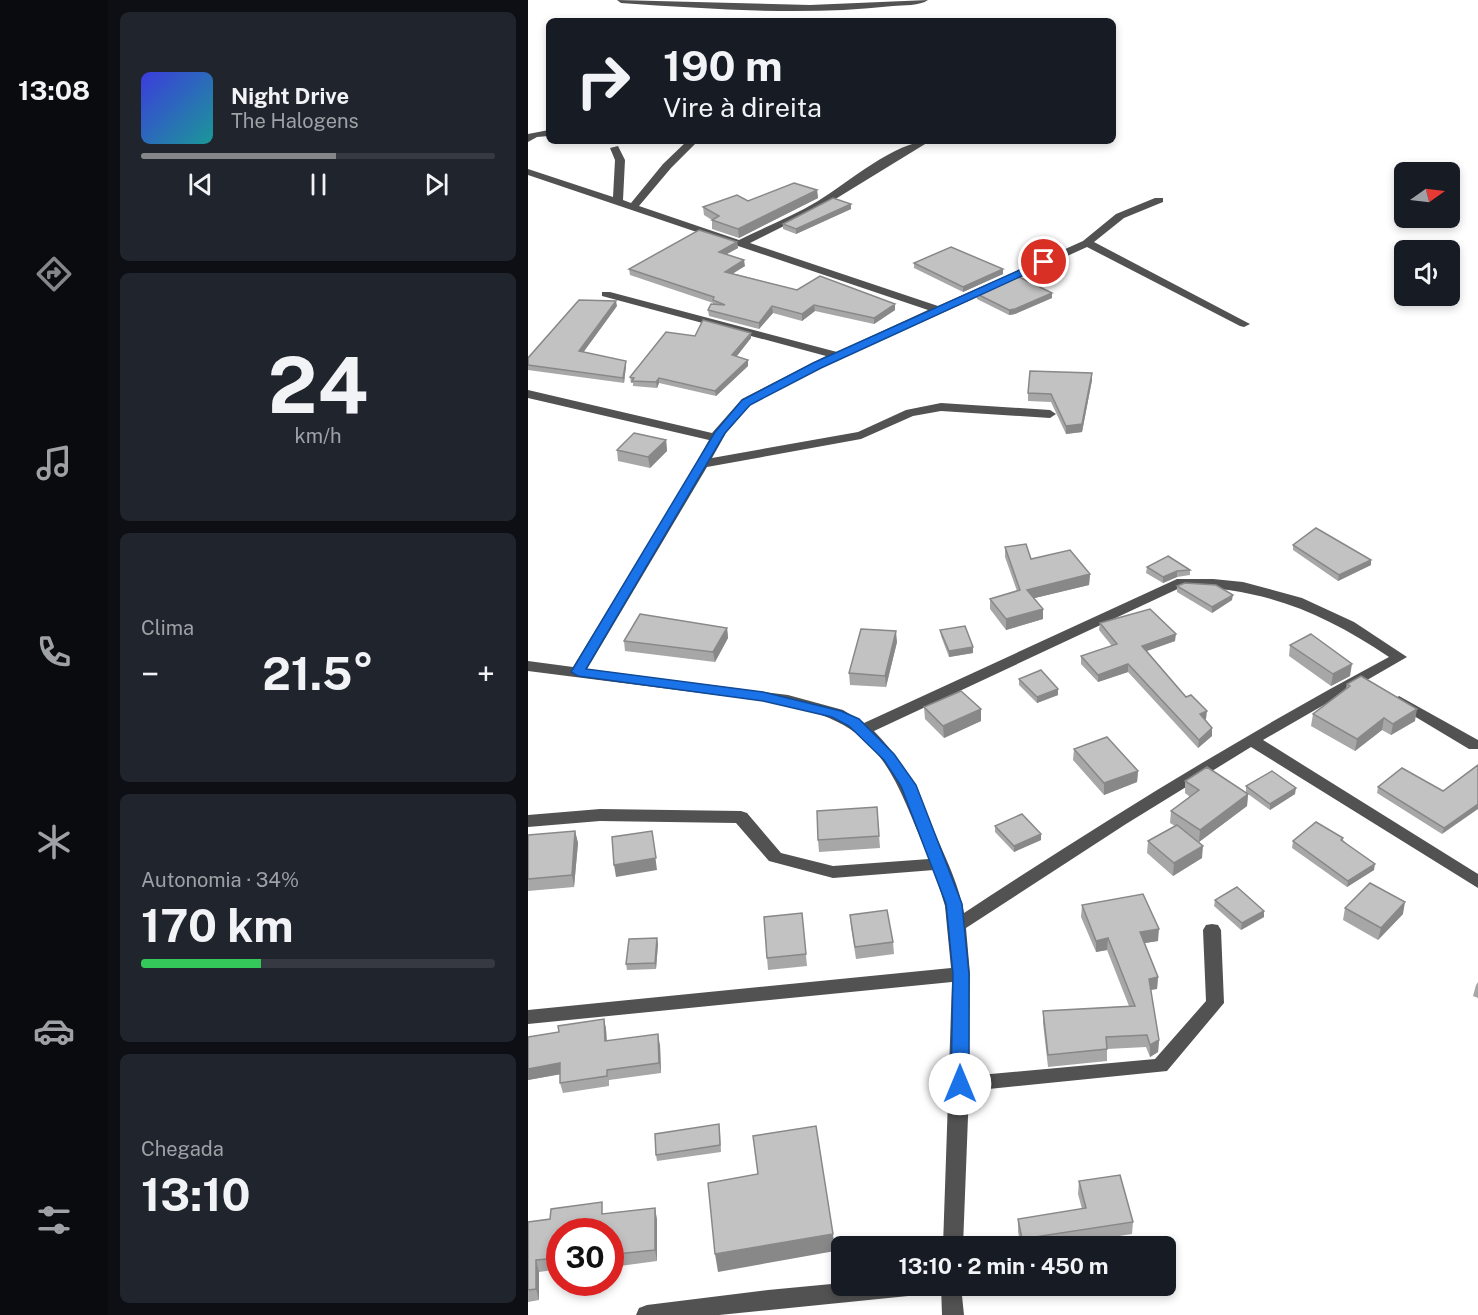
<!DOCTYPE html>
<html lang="pt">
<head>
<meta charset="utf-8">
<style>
  body { margin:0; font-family:"Public Sans",sans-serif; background:#20242c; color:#f1f3f6; height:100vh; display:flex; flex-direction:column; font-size:22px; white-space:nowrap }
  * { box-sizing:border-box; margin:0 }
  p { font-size:20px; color:#9ea1a6 }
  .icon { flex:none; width:33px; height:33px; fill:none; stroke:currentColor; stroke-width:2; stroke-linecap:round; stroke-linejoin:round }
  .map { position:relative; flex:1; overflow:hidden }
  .sheet { display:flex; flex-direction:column; gap:12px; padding:12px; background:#0d0f14; width:420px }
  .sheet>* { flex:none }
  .top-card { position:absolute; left:18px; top:18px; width:570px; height:126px; border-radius:9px; box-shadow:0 3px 9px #0003; background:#171b24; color:#f1f3f6; overflow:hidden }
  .needle { width:39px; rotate:76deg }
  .buttons { position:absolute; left:866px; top:162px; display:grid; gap:12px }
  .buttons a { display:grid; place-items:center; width:66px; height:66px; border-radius:9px; background:#171b24; box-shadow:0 3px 9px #0003; font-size:30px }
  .speed { position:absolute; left:18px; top:1218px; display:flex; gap:12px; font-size:30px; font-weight:700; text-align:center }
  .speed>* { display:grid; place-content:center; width:78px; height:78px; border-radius:50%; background:#171b24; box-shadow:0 3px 9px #0003; line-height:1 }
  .speed .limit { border:9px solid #d22; background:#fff; color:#111 }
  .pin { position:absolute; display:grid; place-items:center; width:51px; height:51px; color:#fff; margin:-26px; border:3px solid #fff; border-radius:50%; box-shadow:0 2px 6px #0007 }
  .me { position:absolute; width:66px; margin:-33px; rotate:0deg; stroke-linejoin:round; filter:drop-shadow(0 0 4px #0008) }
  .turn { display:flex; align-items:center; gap:21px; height:126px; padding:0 18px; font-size:27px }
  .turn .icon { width:78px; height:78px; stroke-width:2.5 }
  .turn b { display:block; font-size:42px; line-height:51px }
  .big { font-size:45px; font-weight:700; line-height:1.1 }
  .sheet .tile { flex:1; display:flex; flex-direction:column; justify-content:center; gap:9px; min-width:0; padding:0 21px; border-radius:9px; background:#20242c }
  .sheet .dial { align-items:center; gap:0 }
  .dial b { font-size:78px; line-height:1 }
  .song { display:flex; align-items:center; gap:18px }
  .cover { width:72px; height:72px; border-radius:9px; background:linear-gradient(135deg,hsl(240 70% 55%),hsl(180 70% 35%)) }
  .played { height:6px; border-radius:3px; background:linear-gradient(90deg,#858687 55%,#363941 55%) }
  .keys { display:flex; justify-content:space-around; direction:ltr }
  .heat { display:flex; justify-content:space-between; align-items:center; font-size:33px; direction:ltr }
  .charge { height:9px; border-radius:4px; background:linear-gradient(90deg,#34c759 34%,#363941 0) }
  .trip { position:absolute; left:303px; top:1236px; width:345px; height:60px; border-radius:9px; background:#171b24; box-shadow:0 3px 9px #0003; font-weight:700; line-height:60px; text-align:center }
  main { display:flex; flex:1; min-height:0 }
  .tab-bar { display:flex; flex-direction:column; width:108px; justify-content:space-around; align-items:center; background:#090b0e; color:#9ea1a6 }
  .tab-bar .icon { width:42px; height:42px }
  .tab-bar .current { color:#858687 }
  .tab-bar b { font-size:27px; color:#f1f3f6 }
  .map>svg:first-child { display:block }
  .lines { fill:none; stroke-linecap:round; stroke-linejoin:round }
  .minor { fill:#525252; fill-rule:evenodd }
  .wall { fill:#a7a7a7 }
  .shaded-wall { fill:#888 }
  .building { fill:#c2c2c2; stroke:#888; stroke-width:1.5 }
  .route { fill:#1a73e8; stroke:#114b97; stroke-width:1.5 }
</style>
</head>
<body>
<main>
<nav class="tab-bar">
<b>13:08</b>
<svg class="icon current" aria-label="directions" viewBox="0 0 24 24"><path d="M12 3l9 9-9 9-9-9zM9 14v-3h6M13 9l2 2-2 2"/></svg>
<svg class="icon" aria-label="music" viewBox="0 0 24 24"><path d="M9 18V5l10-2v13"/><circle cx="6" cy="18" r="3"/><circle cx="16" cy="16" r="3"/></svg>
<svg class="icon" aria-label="phone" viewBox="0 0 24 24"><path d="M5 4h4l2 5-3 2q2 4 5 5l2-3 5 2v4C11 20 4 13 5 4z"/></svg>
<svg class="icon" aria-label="climate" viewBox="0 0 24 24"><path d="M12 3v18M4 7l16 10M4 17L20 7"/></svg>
<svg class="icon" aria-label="car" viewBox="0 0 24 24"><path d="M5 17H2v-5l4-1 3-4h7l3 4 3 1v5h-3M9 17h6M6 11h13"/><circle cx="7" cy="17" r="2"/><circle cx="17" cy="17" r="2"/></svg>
<svg class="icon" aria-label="filters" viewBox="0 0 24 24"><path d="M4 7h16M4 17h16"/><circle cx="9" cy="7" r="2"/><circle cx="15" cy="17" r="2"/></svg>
</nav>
<section class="sheet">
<div class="tile">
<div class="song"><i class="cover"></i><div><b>Night Drive</b><p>The Halogens</p></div></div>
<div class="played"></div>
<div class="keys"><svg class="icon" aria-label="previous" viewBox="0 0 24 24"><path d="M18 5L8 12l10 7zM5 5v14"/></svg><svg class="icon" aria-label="pause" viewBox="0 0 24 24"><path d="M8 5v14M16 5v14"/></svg><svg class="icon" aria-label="next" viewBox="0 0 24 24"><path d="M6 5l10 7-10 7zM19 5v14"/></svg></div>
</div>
<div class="tile dial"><b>24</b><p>km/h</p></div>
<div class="tile"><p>Clima</p>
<div class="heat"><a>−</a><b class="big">21.5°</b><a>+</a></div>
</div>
<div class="tile"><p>Autonomia · 34%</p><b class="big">170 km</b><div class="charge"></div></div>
<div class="tile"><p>Chegada</p><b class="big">13:10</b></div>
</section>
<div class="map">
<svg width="950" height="1315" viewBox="0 0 950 1315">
  <rect width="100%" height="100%" fill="#fff"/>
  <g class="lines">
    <path class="minor" d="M89 0 282 5 400 0C392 6 375 5 365 6 275 16 183 9 93 3Z
      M21 130V136L9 137 0 142V134Z
      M159 141H170L143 168 111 206 211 240C237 227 265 216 290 201 320 183 367 141 402 141L296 206 222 243 410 306 555 241 588 214 627 198H635V202L596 218 566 242 722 324 716 327 712 326 559 247 293 368 222 405 198 433 184 458 330 432 378 410 413 403 522 410 528 414 522 418 413 411 385 416 333 439 179 467 59 669 260 695 315 710 336 723 649 579H685L715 582 774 598 826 622 879 657 735 740 950 874V888L723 747 598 824 438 928 442 974 441 1076 627 1059 678 1001 675 930 678 925 684 924 690 925 693 930 696 1003 639 1071 441 1091 435 1246H415L424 982 0 1024V1010L423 968 417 906 406 870 305 878 241 861 208 823 72 821 0 827V815L72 809 213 811 219 813 253 853 305 866 401 859C362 766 353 721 243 702L0 671V661L45 667 157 483 181 440 0 398V390L184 433 214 399 298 356 74 296V292H82L309 352 400 310 0 175V169L85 197 87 160 82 148 90 146 97 160 95 200 103 203 135 164ZM656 586C737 589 794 612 861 657 715 735 574 822 436 913 431 886 420 863 409 838 392 798 377 762 346 731Z
      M871 696 950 740V749H941L866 704 863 701Z
      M314 1283V1286H401L398 1293 390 1295 191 1315H108L111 1308 119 1305 240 1290Z
      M413 1286H433L436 1315H414Z"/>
  </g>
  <path class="wall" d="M289 190 290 198 211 238 184 229V220L176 215 175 207 220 201Z
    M323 204V209L268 234 255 229V224Z
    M209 242 210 248 198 254 217 266 204 273 269 290 367 304V310L346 324 287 311 274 321 245 313 231 329 181 316 180 310 185 304V303L102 275 101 269Z
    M386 263 475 274 435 292 386 268Z
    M449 294 524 298 487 314 481 315 449 299Z
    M89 306 55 352 98 366 96 383 0 370V358Z
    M223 333V338L208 357 220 366 188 396 131 383 129 388 105 386V383H103L102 377 167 336Z
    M564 373V380L554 432 538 434 523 402 500 401V393Z
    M138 440 139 451 122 468 90 461 89 450Z
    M765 545 843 565 810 581 765 550Z
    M477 547 503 559 562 574 561 585 506 598 515 609V619L478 630 462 609V599L489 591 477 557Z
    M619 567 662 570V575L649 577 635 583 618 573Z
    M649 586 704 600 684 613 649 592Z
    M572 623 647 641 619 651 658 697 678 719H677L684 736 670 748 600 672 570 682 553 664V656L584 646 571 630Z
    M199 628 200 638 187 662 97 651 96 641Z
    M412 630 445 653 421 657 413 636Z
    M369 642 358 687 322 685 321 673Z
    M762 645 822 676 803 686 761 656Z
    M491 679 530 689V695L509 703 491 685Z
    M819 684 887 721 863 735 854 730 827 751 783 726 785 714 818 688Z
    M396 707 453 721 416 738 397 719Z
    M546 749 610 771 609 782 576 795 545 760Z
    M950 765 914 834 849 793 850 787 915 791Z
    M657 781 718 792V786L767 794 742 810 720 794 719 806 671 842 663 837 674 858 645 876 619 853 620 841 647 826 642 823 643 811 662 797 657 793Z
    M349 807 352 848 291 852 290 840Z
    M467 826 513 840 486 852 467 832Z
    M47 831 50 843 46 887 0 891V835Z
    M815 838V840L846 870 819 887 764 848 765 841Z
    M687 900 736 911V917L713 930 686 906Z
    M554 905 630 941 616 943 630 977 629 989 623 990 631 1040 630 1052 622 1057 618 1047 579 1049V1061L520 1067 515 1023V1011L601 1006 579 950 568 952 553 917Z
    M817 908 875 914 850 940 815 920Z
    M274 913 279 966 240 970 239 958Z
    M322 915 365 942 366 954 328 959 323 927Z
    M130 944 128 969 99 970 98 964Z
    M950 982V998L945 996 948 985Z
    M76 1019 78 1029 79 1041 132 1045 133 1073 81 1080V1086L35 1093 32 1083V1074L0 1080V1037L31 1032Z
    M192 1131 193 1152 129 1161 128 1155Z
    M551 1181 605 1222 604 1234 526 1246H493L490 1232V1219L554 1209 550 1194Z
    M127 1208 129 1220V1261L92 1266 91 1262 82 1263V1232H32V1269L11 1272V1300L0 1302V1222Z"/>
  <path class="shaded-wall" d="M289 190 290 198 211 238 210 229Z
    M323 204V209L268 234V229Z
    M209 242 210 248 192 258 191 252Z
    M216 260 217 266 198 278 197 272Z
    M475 269V274L435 292V287Z
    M524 293V298L487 314 481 315V310Z
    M88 301 89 306 52 357 51 351Z
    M367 304V310L346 324V318Z
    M286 305 287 311 274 321V314Z
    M244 306 245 313 231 329V323Z
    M223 333V338L205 361 204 355Z
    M220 360V366L188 396 187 391Z
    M98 361V366L96 383 95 378Z
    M564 373V380L554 432 538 434V426Z
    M131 378V383L129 388 128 382Z
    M138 440 139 451 122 468 120 457Z
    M843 560V565L810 581 811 575Z
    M649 571V577L635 583V577Z
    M562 574 561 585 499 600V590Z
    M705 595 704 600 684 613V607Z
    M515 609V619L478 630V619Z
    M199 628 200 638 187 662 185 652Z
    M368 631 369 642 358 687 357 676Z
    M648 634 647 641 613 653 614 646Z
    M445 647V653L421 657V651Z
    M600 664V672L570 682V675Z
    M824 664 822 676 803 686 805 674Z
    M530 689V695L509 703V697Z
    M453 709V721L416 738 415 726Z
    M889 709 887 721 863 735 865 724Z
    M679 711 678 719 671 721 672 714Z
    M856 718 854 730 827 751 829 739Z
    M684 728V736L670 748 671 740Z
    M610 771 609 782 576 795V783Z
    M768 788 767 794 742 810V804Z
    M720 794 719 806 671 842 672 830Z
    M950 804V809L914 834 916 828Z
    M47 831 50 843 46 887 44 875Z
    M124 831 129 870 88 877 86 865Z
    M513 834V840L486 852V846Z
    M675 846 674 858 645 876 646 863Z
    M847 864 846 870 819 887 820 881Z
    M877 902 875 914 850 940 853 928Z
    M736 911V917L713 930 714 923Z
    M631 929 630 941 611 944 612 932Z
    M129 938 130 944 128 969 127 963Z
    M580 938 579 950 568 952V941Z
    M630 977 629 989 620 990 621 979Z
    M76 1019 78 1029 79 1051 77 1041Z
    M130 1034 132 1045 133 1073 131 1063Z
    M631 1040 630 1052 622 1057V1045Z
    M32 1063 34 1074 0 1080V1069Z
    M127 1208 129 1220V1261L127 1250Z
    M305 1234 307 1251 190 1272 187 1254Z
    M8 1260 11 1272V1300L8 1289Z"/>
  <path class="building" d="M266 183 289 190 210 229 184 220 191 216 175 207 209 195 220 201Z
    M305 198 323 204 268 229 255 224Z
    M171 230 209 242 191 252 216 260 197 272 269 290 292 276 367 304 346 318 286 305 274 314 244 306 231 323 180 310 183 304 197 305 185 300 186 297 101 269Z
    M423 247 475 269 435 287 386 263Z
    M489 276 524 293 487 309 481 310 449 294Z
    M51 300 88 301 51 351 98 361 95 378 0 365V358Z
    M175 320 223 333 204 355 220 360 187 391 131 378 128 382 104 381 106 378 102 377 138 332 167 336Z
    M502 371 564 373 554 424 538 426 523 394 500 393Z
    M106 433 138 440 120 457 89 450Z
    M788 528 843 560 811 575 765 545Z
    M498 544 503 559 542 550 562 574 499 590 515 609 478 619 462 599 492 590 477 547Z
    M640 556 662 570 649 571 635 577 619 567Z
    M657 583 688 585 705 595 684 607 649 586Z
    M622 609 648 634 614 646 658 697 663 695 679 711 672 714 684 728 671 740 600 664 570 675 553 656 589 644 572 623Z
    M112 614 199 628 185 652 96 641Z
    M437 626 445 647 421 651 412 630Z
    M333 629 368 631 357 676 321 673Z
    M783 634 824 664 805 674 762 645Z
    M513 670 530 689 509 697 491 679Z
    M833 676 889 709 865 724 856 718 829 739 785 714 822 686 819 684Z
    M433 691 453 709 415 726 396 707Z
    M579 737 610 771 576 783 546 749Z
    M950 765V804L916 828 850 787 874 768 915 791Z
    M679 767 720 794 672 830 643 811 671 790 657 781Z
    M744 771 768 788 742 804 718 786Z
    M349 807 351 836 290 840 289 811Z
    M494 814 513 834 486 846 467 826Z
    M788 822 815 838 813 840 847 864 820 881 765 841Z
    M649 825 675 846 646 863 620 841Z
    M47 831 44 875 0 879V835Z
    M124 831 128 858 86 865 84 837Z
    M842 883 877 902 853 928 817 908Z
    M709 887 736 911 714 923 687 900Z
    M615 894 631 929 612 932 630 977 621 979 631 1040 622 1045 619 1035 578 1037 579 1049 520 1055 515 1011 607 1006 580 938 568 941 554 905Z
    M359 910 365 942 327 947 322 915Z
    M274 913 278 954 239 958 236 917Z
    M129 938 127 963 98 964 101 939Z
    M76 1019 77 1041 130 1034 131 1063 79 1070V1076L32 1083V1063L0 1069V1037L31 1032 30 1026Z
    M191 1124 192 1145 128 1155 127 1134Z
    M288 1126 305 1234 187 1254 180 1183 230 1174 225 1136Z
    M592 1175 605 1222 494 1239 490 1219 558 1208 551 1181Z
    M74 1202V1214L127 1208V1250L89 1254V1250L82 1251V1232H32V1258L8 1260V1289L0 1290V1222L22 1219 23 1209Z"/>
  <path class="route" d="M516 259 521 262 520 264 293 368 222 405 197 433 58 669 235 692 313 711 331 719 366 754 388 785 434 904 441 974V1084L438 1089H426L423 1084 425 974 418 904 373 786 356 760 321 726 304 717 235 701 50 676 43 672 187 432 214 400 285 363Z"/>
</svg>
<div class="buttons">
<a><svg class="needle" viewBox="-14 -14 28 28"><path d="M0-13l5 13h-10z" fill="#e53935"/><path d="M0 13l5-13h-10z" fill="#9ea1a6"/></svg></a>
<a><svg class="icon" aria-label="sound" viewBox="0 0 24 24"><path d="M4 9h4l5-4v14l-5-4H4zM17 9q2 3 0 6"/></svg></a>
</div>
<div class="speed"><div class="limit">30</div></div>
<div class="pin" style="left:516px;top:262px;background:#d93025"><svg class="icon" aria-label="arrive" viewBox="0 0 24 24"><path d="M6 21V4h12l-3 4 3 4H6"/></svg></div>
<svg class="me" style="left:432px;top:1084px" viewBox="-20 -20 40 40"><circle r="19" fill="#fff"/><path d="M0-13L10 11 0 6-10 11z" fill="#1a73e8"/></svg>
<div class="trip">13:10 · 2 min · 450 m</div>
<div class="top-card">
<div class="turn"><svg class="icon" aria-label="right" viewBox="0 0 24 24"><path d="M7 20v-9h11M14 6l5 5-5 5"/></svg><div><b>190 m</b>Vire à direita</div></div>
</div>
</div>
</main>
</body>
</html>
